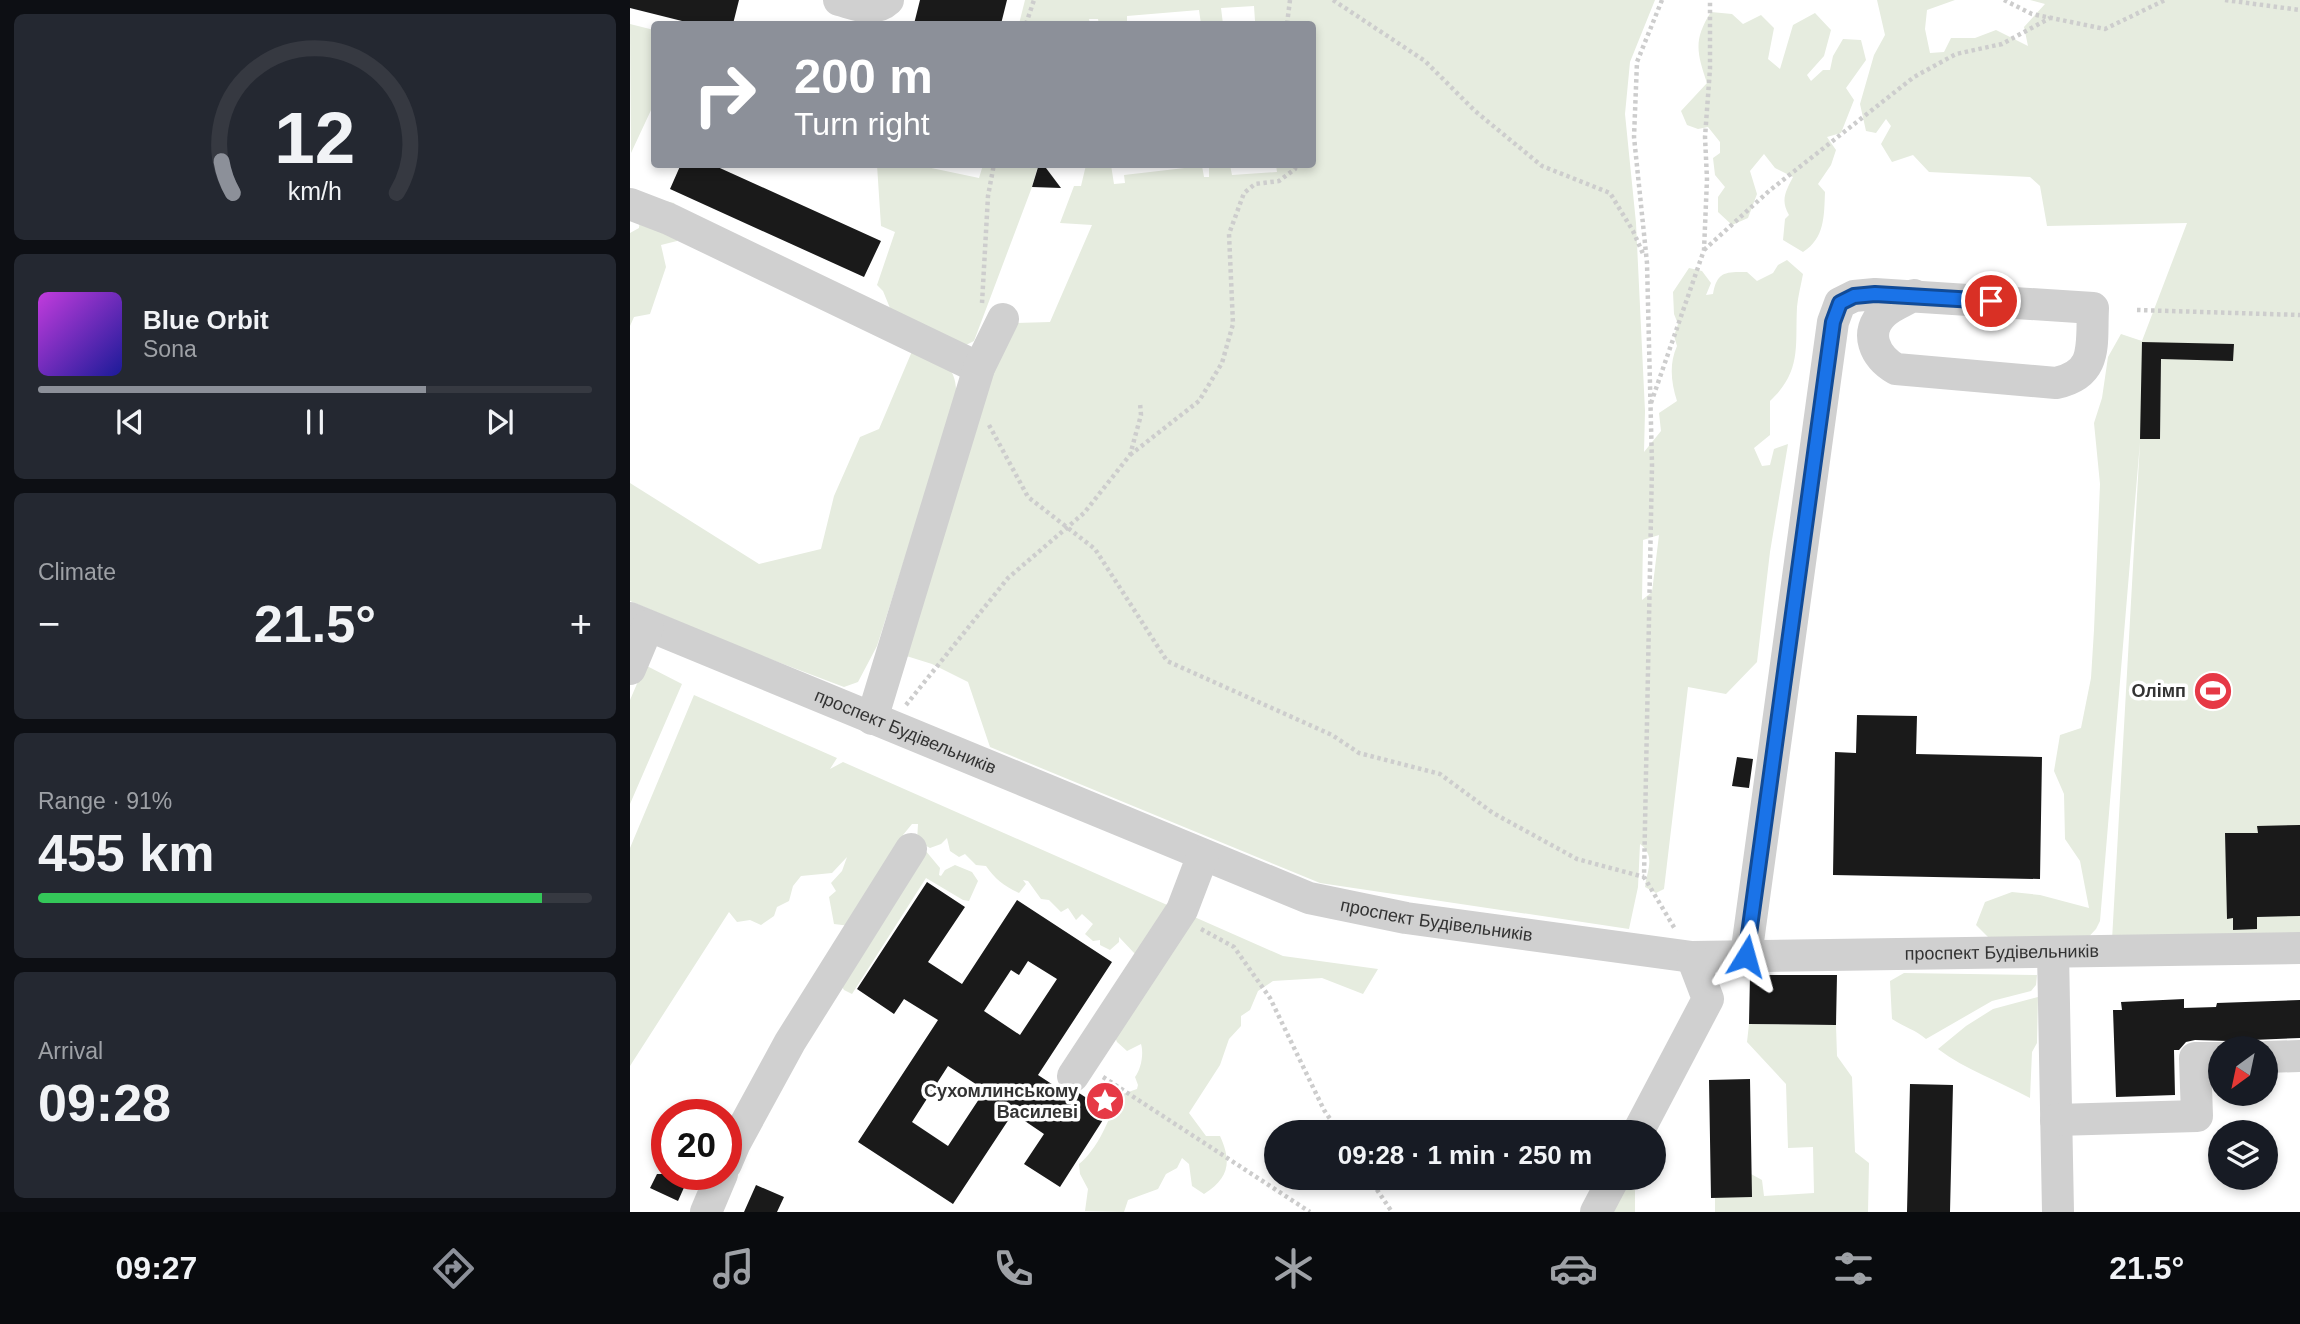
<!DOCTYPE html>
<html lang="en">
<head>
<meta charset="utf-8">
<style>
  body { margin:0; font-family:Helvetica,sans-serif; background:#242831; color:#f1f3f6; height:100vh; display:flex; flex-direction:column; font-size:26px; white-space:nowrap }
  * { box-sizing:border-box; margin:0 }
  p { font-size:23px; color:#9ea1a6 }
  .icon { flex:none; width:38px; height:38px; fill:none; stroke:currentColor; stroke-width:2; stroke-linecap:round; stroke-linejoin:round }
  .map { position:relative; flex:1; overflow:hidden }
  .drawer { display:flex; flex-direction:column; gap:14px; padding:14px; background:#0d0f14; width:630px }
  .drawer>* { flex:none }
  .banner { position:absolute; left:21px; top:21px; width:665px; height:147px; border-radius:7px; box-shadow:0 4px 10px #0003; background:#8c9099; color:#fff; overflow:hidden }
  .needle { width:46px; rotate:213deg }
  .fabs { position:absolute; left:1578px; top:1036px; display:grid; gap:14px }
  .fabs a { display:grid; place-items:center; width:70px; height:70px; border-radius:50%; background:#171b24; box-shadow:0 4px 10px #0003; font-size:35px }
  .speed { position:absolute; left:21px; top:1099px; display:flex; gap:14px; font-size:35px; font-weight:700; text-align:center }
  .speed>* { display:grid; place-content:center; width:91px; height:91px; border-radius:50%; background:#171b24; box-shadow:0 4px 10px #0003; line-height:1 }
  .speed .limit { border:10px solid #d22; background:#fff; color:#111 }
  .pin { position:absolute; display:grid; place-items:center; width:60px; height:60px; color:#fff; margin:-30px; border:4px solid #fff; border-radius:50%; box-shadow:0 2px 7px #0007 }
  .me { position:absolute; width:77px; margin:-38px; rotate:8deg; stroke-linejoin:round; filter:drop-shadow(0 0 5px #0008) }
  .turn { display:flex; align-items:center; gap:24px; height:147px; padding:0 28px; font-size:32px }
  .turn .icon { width:91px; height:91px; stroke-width:2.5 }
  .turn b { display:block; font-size:49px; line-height:60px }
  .big { font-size:52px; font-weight:700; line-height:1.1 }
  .drawer .tile { flex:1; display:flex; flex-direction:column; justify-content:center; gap:10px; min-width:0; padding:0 24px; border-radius:10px; background:#242831 }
  .drawer .dial { align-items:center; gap:0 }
  .dial svg { height:182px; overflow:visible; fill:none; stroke:#363941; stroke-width:7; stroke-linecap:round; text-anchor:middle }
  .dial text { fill:#f1f3f6; stroke:none }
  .song { display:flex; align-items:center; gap:21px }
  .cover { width:84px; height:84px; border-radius:10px; background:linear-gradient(135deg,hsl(290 70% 55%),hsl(240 70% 35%)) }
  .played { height:7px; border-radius:4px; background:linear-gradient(90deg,#8c9099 70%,#363941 70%) }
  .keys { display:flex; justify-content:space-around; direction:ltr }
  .heat { display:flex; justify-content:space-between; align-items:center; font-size:38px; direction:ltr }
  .charge { height:10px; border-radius:5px; background:linear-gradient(90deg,#34c759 91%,#363941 0) }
  .trip { position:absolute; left:634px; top:1120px; width:402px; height:70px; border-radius:35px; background:#171b24; box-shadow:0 4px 10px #0003; font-weight:700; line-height:70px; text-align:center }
  .menu { display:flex; height:112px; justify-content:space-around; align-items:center; background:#090b0e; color:#9ea1a6 }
  .menu .icon { width:49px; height:49px }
  .menu .active { color:#8c9099 }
  .menu b { font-size:32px; color:#f1f3f6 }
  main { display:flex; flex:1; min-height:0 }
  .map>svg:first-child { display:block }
  .green { fill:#e6ecdf; fill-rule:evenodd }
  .building { fill:#1a1a1a; fill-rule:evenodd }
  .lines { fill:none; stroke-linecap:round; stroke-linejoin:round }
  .path { stroke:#cdcdcd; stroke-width:4.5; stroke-dasharray:3.5 3.5; stroke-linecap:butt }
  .minor { stroke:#d0d0d0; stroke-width:32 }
  .route-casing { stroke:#114b97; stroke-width:18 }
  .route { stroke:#1a73e8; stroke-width:12 }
  .labels { text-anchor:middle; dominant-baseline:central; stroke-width:7; stroke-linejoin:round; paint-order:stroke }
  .poi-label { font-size:18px; font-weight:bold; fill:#333; stroke:#fff; text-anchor:end }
  .street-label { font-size:18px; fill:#333; stroke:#fff }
</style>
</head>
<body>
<main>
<section class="drawer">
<div class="tile dial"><svg viewBox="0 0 100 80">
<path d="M14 69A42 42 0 1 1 86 69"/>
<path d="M14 69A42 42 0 0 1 9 55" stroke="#8c9099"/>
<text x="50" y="56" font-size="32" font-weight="700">12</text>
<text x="50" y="72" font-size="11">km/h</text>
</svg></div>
<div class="tile">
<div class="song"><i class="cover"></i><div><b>Blue Orbit</b><p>Sona</p></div></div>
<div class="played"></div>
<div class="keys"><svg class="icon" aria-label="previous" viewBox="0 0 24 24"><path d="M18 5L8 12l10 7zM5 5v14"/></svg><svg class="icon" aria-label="pause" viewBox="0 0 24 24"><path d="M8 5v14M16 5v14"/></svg><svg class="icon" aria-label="next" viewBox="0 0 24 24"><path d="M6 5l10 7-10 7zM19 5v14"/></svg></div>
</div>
<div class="tile"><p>Climate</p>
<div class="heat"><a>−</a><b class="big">21.5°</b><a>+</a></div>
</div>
<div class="tile"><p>Range · 91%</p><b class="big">455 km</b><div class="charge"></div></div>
<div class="tile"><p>Arrival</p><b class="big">09:28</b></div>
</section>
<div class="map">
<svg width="1670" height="1212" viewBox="0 0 1670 1212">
  <rect width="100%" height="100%" fill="#fff"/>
  <path class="green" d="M395 0H1025L1000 62 995 114 1006 223 1015 411 1014 452 1031 431 1029 413 1047 401C1041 382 1039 364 1047 346L1044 336 1048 324 1044 314 1043 292 1059 268 1072 271 1081 283 1076 295 1083 294C1087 271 1096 272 1117 272L1127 281 1143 273 1148 265 1157 260 1173 274C1171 285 1168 296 1167 307 1165 346 1172 371 1140 401V435L1124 448 1132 466 1140 465 1144 449 1158 444 1140 552 1127 662 1096 694 1058 687 1034 889 1026 893 1015 887C1017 870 1026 856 1010 844L1008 887 999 929 690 883 360 747 338 682 302 664 270 654 361 373 385 323 420 322 462 225 430 223 444 186H451L456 165H481L484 184 495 183 494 175 572 166 574 177H579V165H600L602 175 647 172 646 165 682 164V24H596L625 21 624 6 591 8 593 24H571L569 10 497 16V24H469L468 19H459L460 24H389ZM1029 535 1022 592 1012 600 1013 540Z
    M1247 0H1325L1297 10 1295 29 1300 53 1314 52 1321 38H1345L1366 30 1398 46 1394 27 1415 4 1400 0H1670V933L1482 940 1510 442 1470 921 1466 929 1452 944 1366 945 1346 925 1355 902 1382 892 1410 895 1459 908 1450 861 1435 839 1434 794 1424 771 1430 735 1451 728 1461 678 1464 630 1470 484 1464 423 1472 398 1478 357 1491 334 1512 341 1557 223 1417 226 1410 186 1400 177 1299 172 1283 155 1262 162 1251 144 1261 126 1256 119 1246 133 1236 131 1230 104 1244 55 1255 35Z
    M1081 12 1102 14 1113 24 1131 15 1144 28 1138 59 1150 69 1163 25 1185 13 1201 30 1194 56 1177 75 1181 81 1193 70H1200L1203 56 1213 39 1231 40 1236 60 1216 88 1224 100 1211 133 1197 137 1206 150 1201 165 1188 184 1195 192C1194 216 1195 238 1173 252L1153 240 1155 219 1159 215C1150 200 1156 191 1163 177L1145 168 1134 154 1120 171 1127 194 1118 218 1102 225 1088 212V197L1095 187 1085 175 1083 158 1090 153V142L1078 127 1068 129 1057 125 1051 111 1077 83C1067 53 1063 40 1081 12Z
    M0 24 24 30V109L22 108 1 153Z
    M247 165H287L349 178 353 165H408L402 187 344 341 330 348 262 313 253 291 247 285 265 232 251 226Z
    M27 199 44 203 53 215 47 241 31 245 36 267 20 314 4 317 0 326V233L9 228 10 219Z
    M283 349C310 360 328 364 326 397L247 646 228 682 214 687 116 650 0 601V483L129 564 191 549 204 496 230 437 249 429Z
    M15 665 52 684 0 804V700Z
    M64 695 207 758 200 769 213 762 653 956 748 969 733 994 692 978 643 981 628 991 620 1010 611 1016V1026L599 1039 590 1065 559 1113 576 1136H590C602 1162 599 1178 574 1194L562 1186 559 1164 552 1158 547 1168 536 1174 528 1189 498 1200 494 1212 455 1211 458 1189 450 1174 449 1164C467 1150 481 1118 487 1096L507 1089 508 1085 505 1077C511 1069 514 1054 511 1044L497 1051 487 1042 484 1035 506 955 489 937V942L480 950 470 945V940L463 941 455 934 463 924 452 914 446 920 438 908 431 912 419 900 411 899 398 881 393 880 396 884 389 893C374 886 365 879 356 866L346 865 335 854 329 857 320 851 317 838 311 844 300 848 287 841 288 824H282L273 835 275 846 295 850 310 868 309 875 311 876 315 870 325 865 342 872 348 881 339 901 333 900 296 878 222 994 214 990 206 977 220 926 204 924 199 897 206 891 201 883 212 871 217 857 202 873 171 876 163 886 159 901 147 907 144 916 131 925 120 920 107 922 99 912 0 1066V848Z
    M1274 973 1407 975 1406 985 1401 991 1362 1001 1296 1039C1286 1030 1274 1027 1262 1019L1260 981Z
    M1408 997 1407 1043 1402 1052 1400 1098C1369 1081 1336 1070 1308 1049L1336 1026 1363 1009Z
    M1119 1024 1206 1025 1207 1056 1222 1077 1225 1152 1239 1163 1238 1212H1085V1197L1121 1174 1132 1180 1134 1196 1184 1193 1183 1147 1158 1148 1156 1084 1117 1042Z
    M993 1186 1005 1190V1212H977Z"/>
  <path class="building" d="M0 0H109L103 24H64L0 8Z
    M290 0H377L371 24H284Z
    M51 164H81L251 241 234 277 40 189Z
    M409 164H413L431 188 402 187Z
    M1512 342 1604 344 1603 361 1531 359 1530 439H1510Z
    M1227 715 1287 716 1286 754 1412 757 1410 879 1203 875 1205 752 1226 753Z
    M1107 757 1123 759 1119 788 1102 786Z
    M1670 825V916L1627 917V929L1603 930V918L1597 919 1595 833H1628L1627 826Z
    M297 882 335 907 298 962 332 984 387 900 482 962 408 1075 437 1094 449 1093 478 1112 430 1187 394 1164 414 1134 383 1113 323 1204 228 1142 308 1020 274 999 264 1014 227 989ZM398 961 427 979 390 1035 354 1011 381 970 389 975ZM318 1066 355 1090 318 1146 282 1122Z
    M1120 975H1207L1206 1025 1119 1024Z
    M1554 999V1008L1586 1007 1587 1003 1670 1000V1038L1598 1041 1565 1040 1556 1042 1549 1050H1544L1545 1095 1486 1097 1483 1010H1492L1491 1002Z
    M1120 1079 1122 1197 1081 1198 1079 1080Z
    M1280 1084 1323 1085 1320 1212H1277Z
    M27 1174H60L48 1201 20 1188Z
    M126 1185 154 1197 147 1212H114Z"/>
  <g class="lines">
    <path class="path" d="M703 0 795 61 845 111 912 166 980 193 1003 231 1014 256
      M1032 0 1007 62 1004 137 1017 263 1022 465 1014 877 1045 929
      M1374 0 1402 14 1475 29 1535 0
      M1595 0 1670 10
      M396 24 404 0
      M657 24 660 0
      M1074 250 1139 191 1284 77 1326 54 1372 44 1420 18
      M352 303 358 196 364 164
      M1507 310 1670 315
      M1021 403 1074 250 1077 179 1075 137 1080 69V0
      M359 425 398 497 465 549 537 661 702 735 729 753 810 774 863 813 947 859 1014 877
      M500 455 569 401 592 363 603 324 599 234 614 193 625 184 649 181 665 169 666 164
      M276 705 378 578 454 513 500 455 511 415 510 403
      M571 929 604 947 640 998 694 1110 709 1132
      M473 1077 680 1212
      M739 1178 762 1212"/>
    <g class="minor">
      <path d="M209 0C225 4 244 13 258 0"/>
      <path d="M0 204 39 219 349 368"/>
      <path id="s1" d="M0 618 679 898 776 918 1062 957 1670 948"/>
      <path d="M0 669 18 626"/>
      <path d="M242 719 349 368 373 319"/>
      <path d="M1423 952 1428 1212"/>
      <path d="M1116 956 1203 322 1210 303 1224 296 1245 294 1463 308C1461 344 1469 374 1426 383L1266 369C1245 357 1233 332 1254 313 1262 305 1275 301 1284 295"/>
      <path d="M1636 1057 1670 1056"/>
      <path d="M443 1076 552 910 573 855"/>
      <path d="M1426 1120 1567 1116 1565 1058H1591"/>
      <path d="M1008 1132 1078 999 1062 957"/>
      <path d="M96 1164 105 1143 160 1042 281 849"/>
      <path d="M76 1212 92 1174"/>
      <path d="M966 1212 984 1178"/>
    </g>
  </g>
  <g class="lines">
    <g class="route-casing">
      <path id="route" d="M1116 956 1203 322 1210 303 1224 296 1245 294 1361 301"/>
    </g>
    <use href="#route" class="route"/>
  </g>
  <defs>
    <g id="stadium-disc" transform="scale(2.0125)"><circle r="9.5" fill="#e63946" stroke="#fff"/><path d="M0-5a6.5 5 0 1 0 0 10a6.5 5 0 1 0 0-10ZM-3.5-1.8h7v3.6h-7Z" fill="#fff"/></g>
    <g id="sight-disc" transform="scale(2.0125)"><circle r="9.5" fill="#e63946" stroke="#fff"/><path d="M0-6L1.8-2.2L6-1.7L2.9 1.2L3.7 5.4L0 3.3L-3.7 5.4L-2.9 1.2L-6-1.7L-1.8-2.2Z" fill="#fff"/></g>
  </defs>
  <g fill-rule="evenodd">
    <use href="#stadium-disc" x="1583" y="691"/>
    <use href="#sight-disc" x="475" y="1101"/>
  </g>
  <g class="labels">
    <g class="poi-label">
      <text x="1556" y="691">Олімп</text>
      <text x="448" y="1091">Сухомлинському<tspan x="448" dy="21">Василеві</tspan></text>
    </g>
    <g class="street-label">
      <text stroke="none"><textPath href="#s1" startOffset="298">проспект Будівельників</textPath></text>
      <text stroke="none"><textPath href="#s1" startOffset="864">проспект Будівельників</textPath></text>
      <text stroke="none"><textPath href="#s1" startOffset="1432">проспект Будівельників</textPath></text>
    </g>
  </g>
</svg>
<div class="fabs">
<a><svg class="needle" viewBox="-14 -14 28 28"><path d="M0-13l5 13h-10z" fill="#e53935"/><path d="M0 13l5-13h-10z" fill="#9ea1a6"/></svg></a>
<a><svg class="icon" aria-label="layers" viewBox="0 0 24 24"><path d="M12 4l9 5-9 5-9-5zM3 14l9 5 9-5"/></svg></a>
</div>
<div class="speed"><div class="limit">20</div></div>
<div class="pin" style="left:1361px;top:301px;background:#d93025"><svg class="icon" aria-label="arrive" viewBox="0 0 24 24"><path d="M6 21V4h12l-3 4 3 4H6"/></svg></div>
<svg class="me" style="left:1116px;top:956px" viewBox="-20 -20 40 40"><path d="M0-17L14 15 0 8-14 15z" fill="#1a73e8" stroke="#fff" stroke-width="4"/></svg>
<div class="trip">09:28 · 1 min · 250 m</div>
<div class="banner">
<div class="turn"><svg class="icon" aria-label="right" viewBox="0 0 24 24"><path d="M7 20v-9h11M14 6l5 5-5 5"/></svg><div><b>200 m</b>Turn right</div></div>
</div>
</div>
</main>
<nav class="menu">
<b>09:27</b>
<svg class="icon active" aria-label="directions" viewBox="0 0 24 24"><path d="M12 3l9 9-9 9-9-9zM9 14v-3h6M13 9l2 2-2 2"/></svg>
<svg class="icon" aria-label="music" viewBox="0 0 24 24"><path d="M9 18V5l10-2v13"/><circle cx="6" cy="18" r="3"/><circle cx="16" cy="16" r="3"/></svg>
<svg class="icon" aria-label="phone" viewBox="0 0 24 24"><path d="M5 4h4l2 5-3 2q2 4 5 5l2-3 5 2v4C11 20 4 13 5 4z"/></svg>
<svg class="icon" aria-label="climate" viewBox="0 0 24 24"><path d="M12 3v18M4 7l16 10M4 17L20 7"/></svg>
<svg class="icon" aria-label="car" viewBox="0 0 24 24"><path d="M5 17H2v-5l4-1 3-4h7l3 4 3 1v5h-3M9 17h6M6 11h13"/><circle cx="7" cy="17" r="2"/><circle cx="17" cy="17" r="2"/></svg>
<svg class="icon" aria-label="filters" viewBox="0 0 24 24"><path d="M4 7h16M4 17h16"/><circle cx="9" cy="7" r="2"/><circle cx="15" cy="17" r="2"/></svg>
<b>21.5°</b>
</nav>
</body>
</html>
